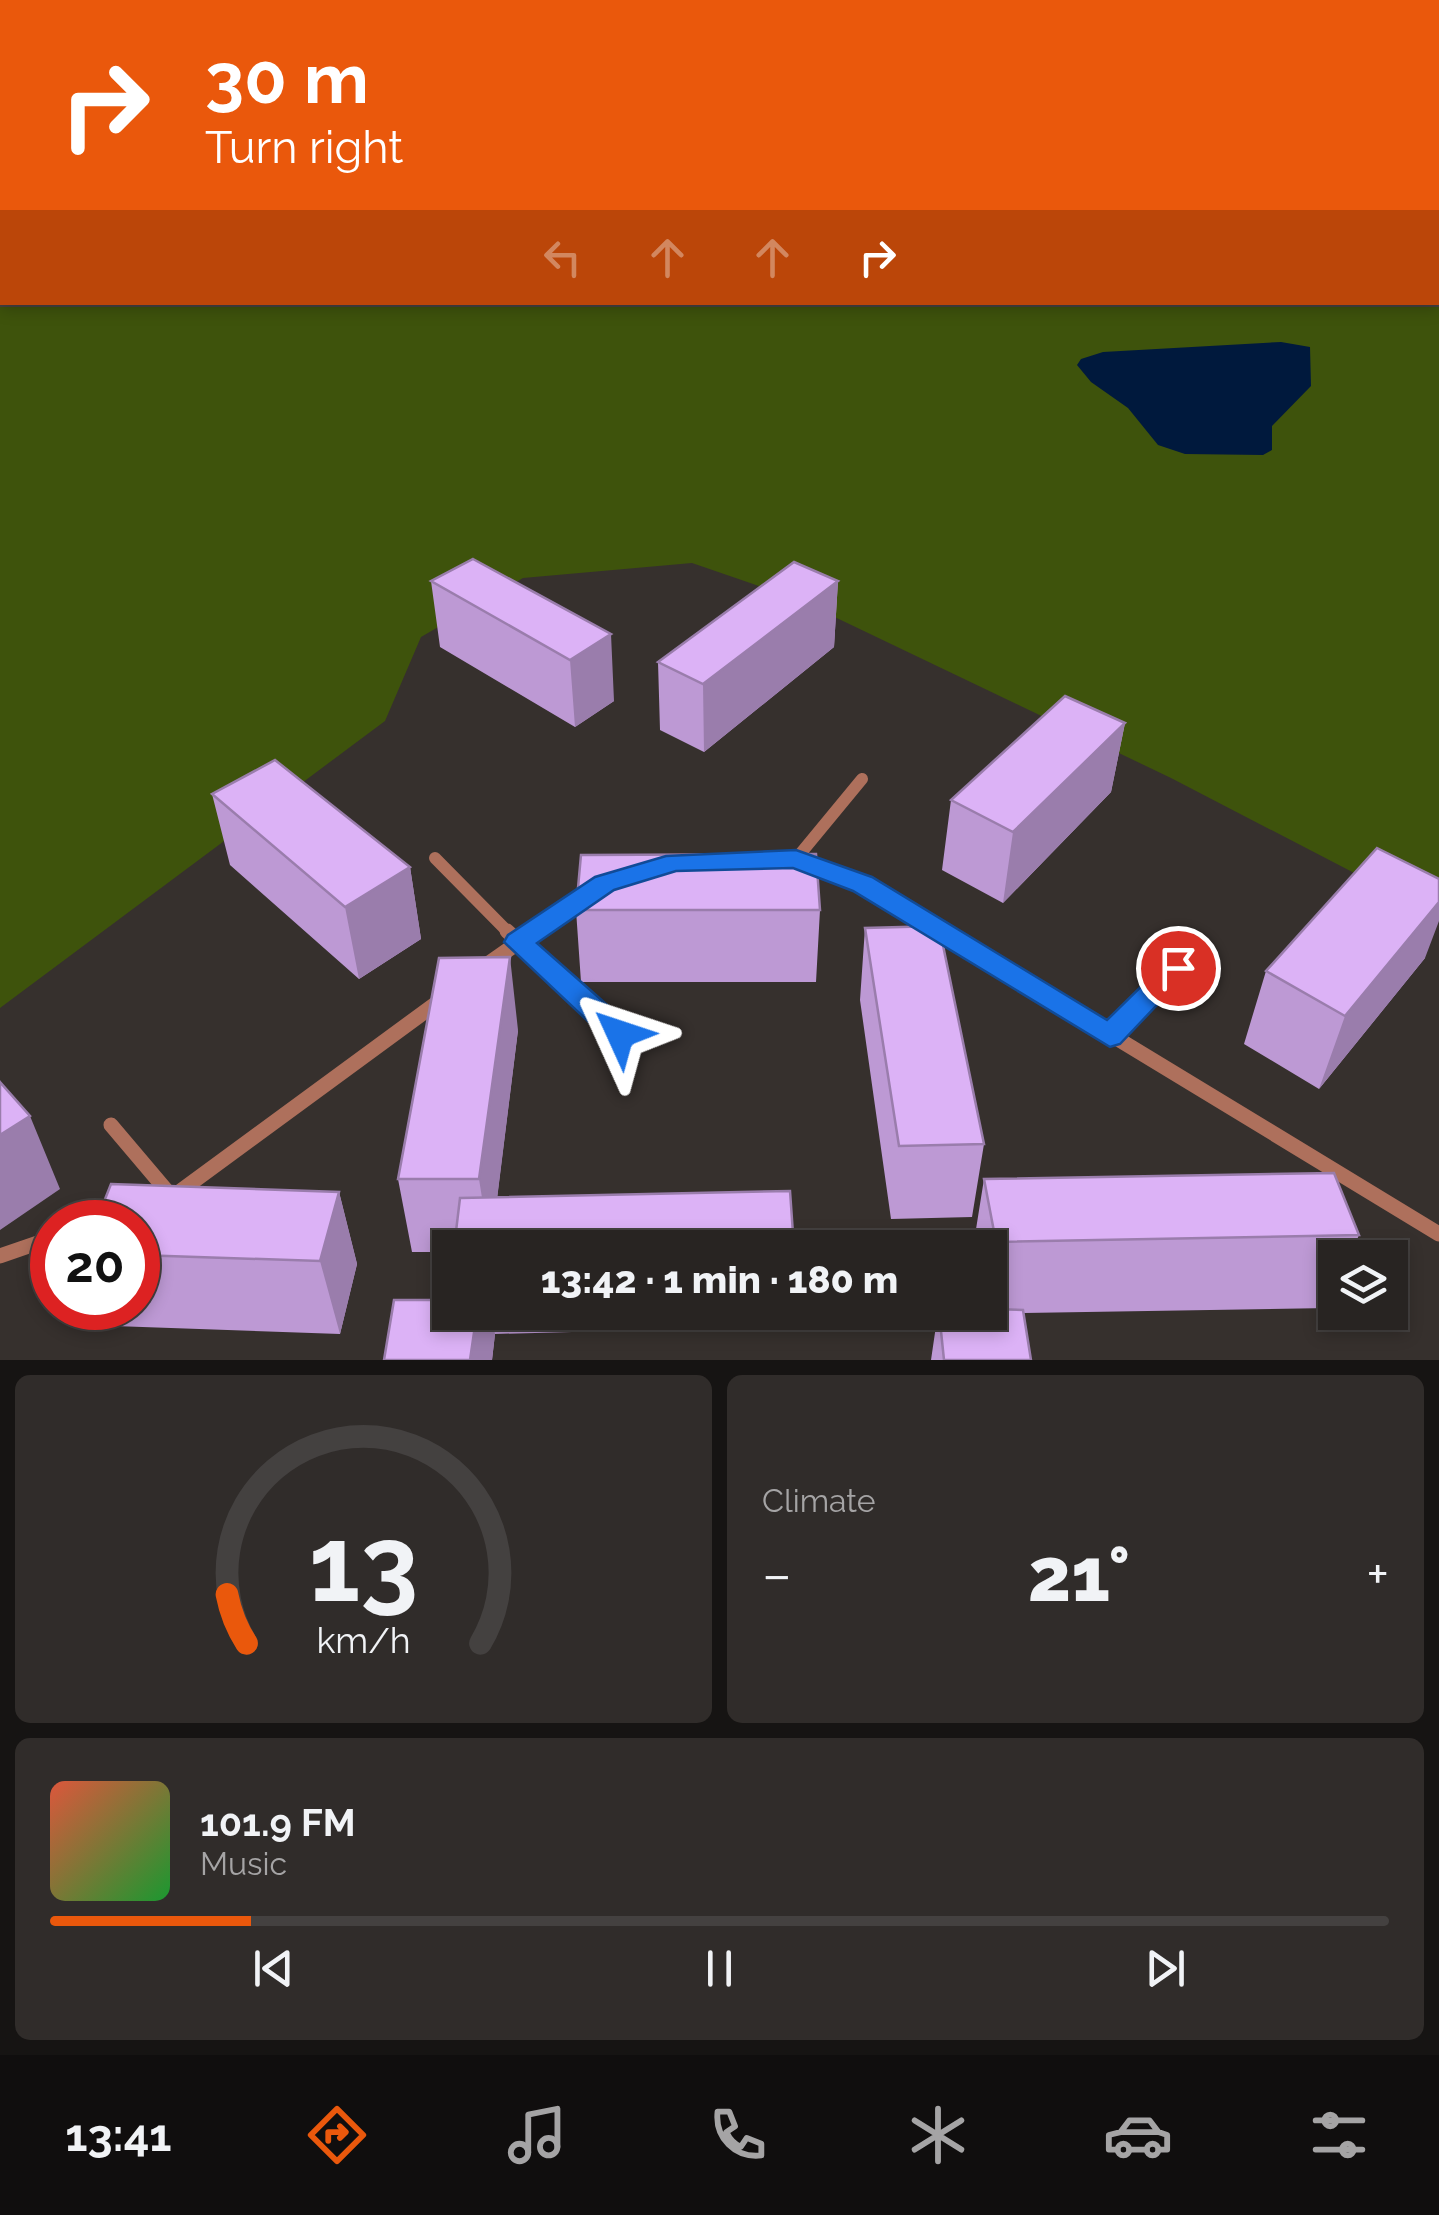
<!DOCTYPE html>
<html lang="en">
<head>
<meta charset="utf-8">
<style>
  body { margin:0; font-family:Raleway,sans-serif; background:#302c2a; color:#f1f3f6; height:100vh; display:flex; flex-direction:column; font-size:38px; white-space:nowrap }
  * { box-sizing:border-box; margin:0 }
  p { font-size:32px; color:#a5a4a5 }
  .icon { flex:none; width:55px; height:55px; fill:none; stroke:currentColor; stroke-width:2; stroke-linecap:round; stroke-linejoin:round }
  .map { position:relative; height:1360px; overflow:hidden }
  .details { display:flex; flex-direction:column; gap:15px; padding:15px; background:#161413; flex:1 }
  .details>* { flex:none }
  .top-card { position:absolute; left:0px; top:0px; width:1440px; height:305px; box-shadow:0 5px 15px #0003,0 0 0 2px #444140; background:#ea580c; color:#fff; overflow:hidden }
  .tools { position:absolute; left:1318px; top:1240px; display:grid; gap:20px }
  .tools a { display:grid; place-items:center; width:90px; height:90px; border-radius:0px; background:#282422; box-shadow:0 5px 15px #0003,0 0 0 2px #444140; font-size:50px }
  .speed { position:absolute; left:30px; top:1200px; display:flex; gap:20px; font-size:50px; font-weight:700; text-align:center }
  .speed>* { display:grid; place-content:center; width:130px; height:130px; border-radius:50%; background:#282422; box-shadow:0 5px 15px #0003,0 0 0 2px #444140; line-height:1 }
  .speed .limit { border:15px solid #d22; background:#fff; color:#111 }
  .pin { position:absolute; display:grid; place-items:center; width:85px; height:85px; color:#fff; margin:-42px; border:5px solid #fff; border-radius:50%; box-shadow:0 2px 10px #0007 }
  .me { position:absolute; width:110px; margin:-55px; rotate:312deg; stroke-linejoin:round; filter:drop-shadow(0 0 8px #0008) }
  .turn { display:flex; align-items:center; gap:35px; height:210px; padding:0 40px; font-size:45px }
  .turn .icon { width:130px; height:130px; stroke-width:2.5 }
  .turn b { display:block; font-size:70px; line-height:85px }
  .lanes { display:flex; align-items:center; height:95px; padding:0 40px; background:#0003; justify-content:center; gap:50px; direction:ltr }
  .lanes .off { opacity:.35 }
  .big { font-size:75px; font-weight:800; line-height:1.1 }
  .details .card { flex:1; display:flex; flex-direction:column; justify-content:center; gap:15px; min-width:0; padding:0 35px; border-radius:15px; background:#302c2a }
  .details .dial { align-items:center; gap:0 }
  .dial svg { height:260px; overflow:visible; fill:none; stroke:#444140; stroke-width:7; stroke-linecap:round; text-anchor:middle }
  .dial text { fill:#f1f3f6; stroke:none }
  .song { display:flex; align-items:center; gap:30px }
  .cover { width:120px; height:120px; border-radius:15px; background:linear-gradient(135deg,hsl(10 70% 55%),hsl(130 70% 35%)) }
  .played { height:10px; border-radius:5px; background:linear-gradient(90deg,#ea580c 15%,#444140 15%) }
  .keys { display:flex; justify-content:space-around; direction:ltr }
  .heat { display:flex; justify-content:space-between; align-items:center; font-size:55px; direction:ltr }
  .details .tiles { flex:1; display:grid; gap:15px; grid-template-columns:1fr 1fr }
  .card:last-child { grid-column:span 2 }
  .trip { position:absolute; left:432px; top:1230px; width:575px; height:100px; border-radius:0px; background:#282422; box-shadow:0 5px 15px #0003,0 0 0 2px #444140; font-weight:800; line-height:100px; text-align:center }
  .menu { display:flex; height:160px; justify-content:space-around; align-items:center; background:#100e0e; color:#a5a4a5 }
  .menu .icon { width:70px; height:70px }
  .menu .selected { color:#ea580c }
  .menu b { font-size:45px; color:#f1f3f6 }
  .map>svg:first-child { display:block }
  .green { fill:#3e530c; fill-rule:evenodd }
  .water { fill:#00193d }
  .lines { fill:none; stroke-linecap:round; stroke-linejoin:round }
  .service-far1 { stroke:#ae705c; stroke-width:12 }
  .service { stroke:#ae705c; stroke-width:15 }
  .wall { fill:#bd99d4 }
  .shaded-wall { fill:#9a7dac }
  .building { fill:#dcb2f6; stroke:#9a7dac; stroke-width:2.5 }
  .route { fill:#1a73e8; stroke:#114b97; stroke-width:2.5 }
</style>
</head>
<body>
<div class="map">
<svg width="1439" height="1360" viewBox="0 0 1439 1360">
  <rect width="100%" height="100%" fill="#36302d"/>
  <path class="green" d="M0 0H1439V917L1171 778 797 599 692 563 523 578 421 637 385 721 0 1008ZM2 2H1438V302H2Z"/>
  <path class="water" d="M1281 342 1310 347 1311 386 1272 426V450L1263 455 1185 454 1158 445 1128 408 1091 382 1077 365 1081 359 1103 352Z"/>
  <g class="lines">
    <path class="service-far1" d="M435 858 510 934
      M796 859 862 779
      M805 863 862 884 944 934
      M531 934 589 894"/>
    <path class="service" d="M507 931 620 1034
      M940 931 1439 1234
      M485 966 535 931
      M1109 1036 1177 968
      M111 1125 172 1197
      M175 1195 438 1002
      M0 1256 52 1238"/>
  </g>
  <path class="wall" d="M473 559 614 701 575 727 440 647 431 581Z
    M838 581 834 647 704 752 660 730 658 662Z
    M1125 723 1111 792 1003 903 942 870 951 800Z
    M212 794 410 867 421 939 359 979 230 865Z
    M576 910H820L816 982H581Z
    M865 928 984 1144 972 1217 891 1219 860 1000Z
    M1425 958 1319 1089 1244 1044 1266 971Z
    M518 1030 497 1198 794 1248H450V1252H412L398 1179Z
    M984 1179 1359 1235 1349 1258H1335V1292L1329 1308 1024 1313 1031 1360H931L938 1312H990V1248H973Z
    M339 1192 357 1264 340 1334 114 1326 106 1308H138V1222Z
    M450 1284V1312H792L791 1326 495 1334 492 1360H384L394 1300H448Z"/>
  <path class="shaded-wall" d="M838 581 834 647 704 752 703 684Z
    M611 634 614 701 575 727 570 660Z
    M1125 723 1111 792 1003 903 1013 832Z
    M410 867 421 939 359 979 345 907Z
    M1439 902V921L1425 958 1319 1089 1345 1016Z
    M510 957 518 1030 491 1248H490L479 1179Z
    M30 1116 60 1189 0 1230V1135Z
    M339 1192 357 1264 340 1334 320 1261Z
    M477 1312H491L495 1334 492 1360H470Z"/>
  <path class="building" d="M473 559 611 634 570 660 431 581Z
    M794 562 838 581 703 684 658 662Z
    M1065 696 1125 723 1013 832 951 800Z
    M275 760 410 867 345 907 212 794Z
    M1377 848 1439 879V902L1345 1016 1266 971Z
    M816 854 820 910H576L581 855Z
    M939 926 984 1144 899 1146 865 928Z
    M510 957 479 1179H398L439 958Z
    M0 1082 30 1116 0 1135Z
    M1334 1173 1359 1235 996 1242 984 1179Z
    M111 1184 339 1192 320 1261 138 1255V1222H96Z
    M790 1191 794 1248H454L460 1198Z
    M450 1284V1312H477L470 1360H384L394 1300H448Z
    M990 1309 1023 1310 1031 1360H944L939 1312H990Z"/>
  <path class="route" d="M796 850 872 877 1107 1020 1168 960 1178 957 1187 960 1192 968 1120 1044 1110 1047 853 891 793 868 676 871 614 890 537 943 631 1026 635 1034 631 1042 620 1045 610 1042 504 942 508 935 595 877 666 856Z"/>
</svg>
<div class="tools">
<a><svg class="icon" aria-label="layers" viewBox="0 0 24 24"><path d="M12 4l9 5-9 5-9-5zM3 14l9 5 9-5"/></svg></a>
</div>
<div class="speed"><div class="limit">20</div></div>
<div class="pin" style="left:1178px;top:968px;background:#d93025"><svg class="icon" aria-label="arrive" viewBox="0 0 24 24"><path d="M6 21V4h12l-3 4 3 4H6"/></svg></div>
<svg class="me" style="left:620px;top:1034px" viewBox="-20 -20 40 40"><path d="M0-17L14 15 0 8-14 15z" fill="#1a73e8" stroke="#fff" stroke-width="4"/></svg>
<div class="trip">13:42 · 1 min · 180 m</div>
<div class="top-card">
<div class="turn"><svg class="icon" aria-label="right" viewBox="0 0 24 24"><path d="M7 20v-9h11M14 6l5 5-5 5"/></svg><div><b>30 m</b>Turn right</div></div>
<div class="lanes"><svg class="icon off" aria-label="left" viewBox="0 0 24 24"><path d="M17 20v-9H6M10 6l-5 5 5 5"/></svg><svg class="icon off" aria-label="ahead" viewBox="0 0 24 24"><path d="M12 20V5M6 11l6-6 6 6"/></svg><svg class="icon off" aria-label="ahead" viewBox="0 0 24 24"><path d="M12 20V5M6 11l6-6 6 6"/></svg><svg class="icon" aria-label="right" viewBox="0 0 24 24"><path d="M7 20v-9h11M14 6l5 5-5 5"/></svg></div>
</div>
</div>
<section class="details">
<div class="tiles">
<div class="card dial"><svg viewBox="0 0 100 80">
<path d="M14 69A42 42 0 1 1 86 69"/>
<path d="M14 69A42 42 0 0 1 8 54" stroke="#ea580c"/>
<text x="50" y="56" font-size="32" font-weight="700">13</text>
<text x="50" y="72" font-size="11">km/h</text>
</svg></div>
<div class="card"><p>Climate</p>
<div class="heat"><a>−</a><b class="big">21°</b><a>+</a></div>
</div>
<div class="card">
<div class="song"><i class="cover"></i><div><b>101.9 FM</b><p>Music</p></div></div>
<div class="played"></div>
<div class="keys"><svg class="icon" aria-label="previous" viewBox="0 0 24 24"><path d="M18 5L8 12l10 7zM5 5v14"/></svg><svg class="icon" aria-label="pause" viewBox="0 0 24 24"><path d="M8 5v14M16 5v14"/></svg><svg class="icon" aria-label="next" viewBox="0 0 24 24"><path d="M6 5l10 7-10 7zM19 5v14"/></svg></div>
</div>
</div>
</section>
<nav class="menu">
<b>13:41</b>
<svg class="icon selected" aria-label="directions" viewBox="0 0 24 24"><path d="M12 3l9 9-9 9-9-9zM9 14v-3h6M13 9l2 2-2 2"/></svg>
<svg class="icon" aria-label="music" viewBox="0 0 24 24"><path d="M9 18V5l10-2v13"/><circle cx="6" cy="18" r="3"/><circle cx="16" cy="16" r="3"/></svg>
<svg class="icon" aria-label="phone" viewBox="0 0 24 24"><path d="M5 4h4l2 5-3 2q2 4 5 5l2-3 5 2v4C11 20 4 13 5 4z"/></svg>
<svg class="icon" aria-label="climate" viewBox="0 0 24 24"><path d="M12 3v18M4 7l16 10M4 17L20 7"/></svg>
<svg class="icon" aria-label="car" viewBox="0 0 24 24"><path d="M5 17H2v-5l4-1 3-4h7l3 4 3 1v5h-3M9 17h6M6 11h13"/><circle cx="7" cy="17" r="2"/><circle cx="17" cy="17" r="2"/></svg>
<svg class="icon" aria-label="filters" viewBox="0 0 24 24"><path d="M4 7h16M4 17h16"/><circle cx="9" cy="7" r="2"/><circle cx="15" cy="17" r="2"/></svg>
</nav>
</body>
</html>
